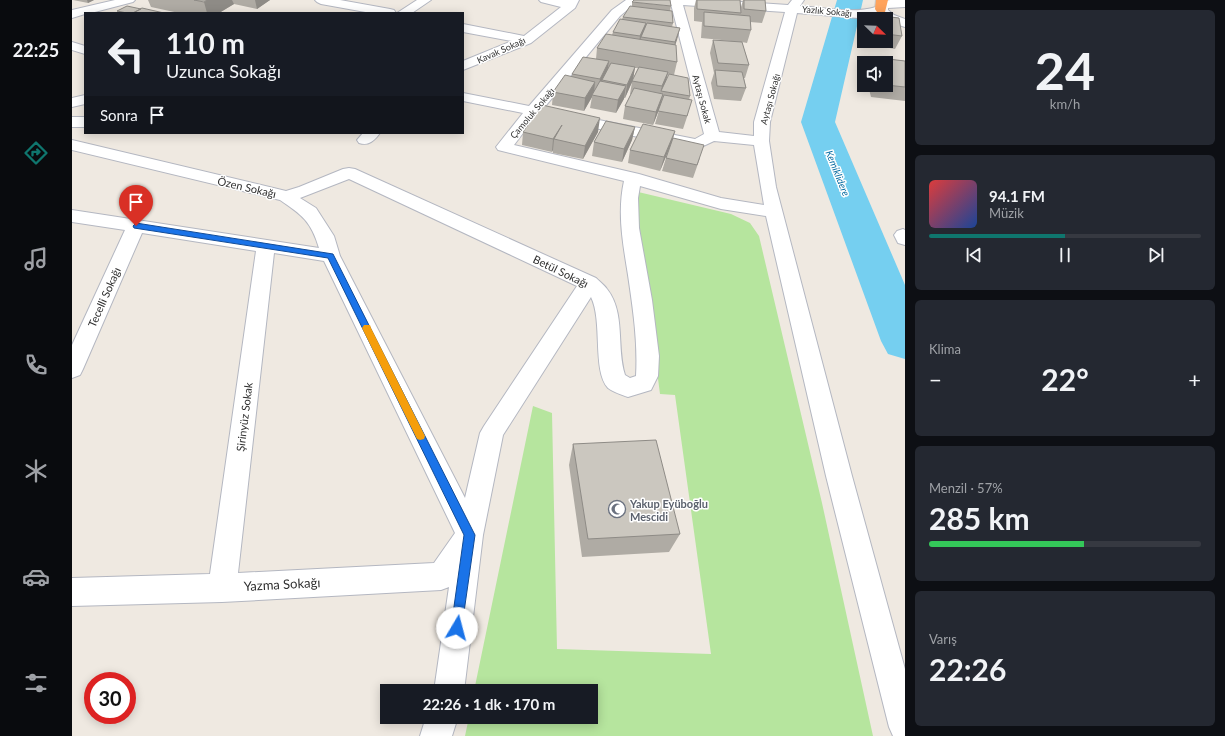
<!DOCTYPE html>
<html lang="tr">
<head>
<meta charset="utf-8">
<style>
  body { margin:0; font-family:Lato,sans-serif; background:#242831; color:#f1f3f6; height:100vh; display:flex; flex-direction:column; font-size:15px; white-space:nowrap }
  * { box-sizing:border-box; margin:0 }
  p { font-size:13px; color:#9ea1a6 }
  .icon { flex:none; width:22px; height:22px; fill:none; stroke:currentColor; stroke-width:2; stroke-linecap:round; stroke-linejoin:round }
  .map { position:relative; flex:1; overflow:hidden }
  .drawer { display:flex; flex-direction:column; gap:10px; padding:10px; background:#0d0f14; width:320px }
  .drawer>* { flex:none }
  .guide { position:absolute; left:12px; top:12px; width:380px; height:122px; border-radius:0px; box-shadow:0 2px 10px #0003; background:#171b24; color:#f1f3f6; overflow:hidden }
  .needle { width:26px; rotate:113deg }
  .tools { position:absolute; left:785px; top:12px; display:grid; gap:8px }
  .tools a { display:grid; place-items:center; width:36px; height:36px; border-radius:0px; background:#171b24; box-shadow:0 2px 10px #0003; font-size:20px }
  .speed { position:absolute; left:12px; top:672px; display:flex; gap:8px; font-size:20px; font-weight:700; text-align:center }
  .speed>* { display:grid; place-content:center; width:52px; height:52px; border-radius:50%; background:#171b24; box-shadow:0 2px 10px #0003; line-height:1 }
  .speed .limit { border:6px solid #d22; background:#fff; color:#111 }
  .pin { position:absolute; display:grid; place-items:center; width:34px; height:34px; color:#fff; margin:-41px -17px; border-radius:50% 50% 50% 0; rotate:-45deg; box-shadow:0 0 4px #0007 }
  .pin .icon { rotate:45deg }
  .me { position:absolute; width:44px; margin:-22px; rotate:8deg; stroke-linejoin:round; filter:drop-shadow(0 0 3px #0008) }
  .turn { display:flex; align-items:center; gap:14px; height:84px; padding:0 16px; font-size:18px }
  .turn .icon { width:52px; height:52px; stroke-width:2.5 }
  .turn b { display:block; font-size:28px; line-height:34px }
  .then { display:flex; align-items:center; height:38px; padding:0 16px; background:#0003; gap:8px; font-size:15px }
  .big { font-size:30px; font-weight:700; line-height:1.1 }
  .drawer .card { flex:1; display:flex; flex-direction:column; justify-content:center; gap:6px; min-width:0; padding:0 14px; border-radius:6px; background:#242831 }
  .drawer .dial { align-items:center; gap:0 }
  .dial b { font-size:52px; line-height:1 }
  .song { display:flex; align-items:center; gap:12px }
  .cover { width:48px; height:48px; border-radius:6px; background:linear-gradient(135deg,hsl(0 70% 55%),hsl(220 70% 35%)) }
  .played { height:4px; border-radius:2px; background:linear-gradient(90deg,#0f766e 50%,#363941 50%) }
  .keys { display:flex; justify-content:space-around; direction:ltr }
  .heat { display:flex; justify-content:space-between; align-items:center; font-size:22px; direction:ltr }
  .charge { height:6px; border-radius:3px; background:linear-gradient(90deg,#34c759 57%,#363941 0) }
  .trip { position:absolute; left:308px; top:684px; width:218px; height:40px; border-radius:0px; background:#171b24; box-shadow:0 2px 10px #0003; font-weight:700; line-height:40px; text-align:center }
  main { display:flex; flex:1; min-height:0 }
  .menu { display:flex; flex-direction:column; width:72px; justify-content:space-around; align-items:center; background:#090b0e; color:#9ea1a6 }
  .menu .icon { width:28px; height:28px }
  .menu .on { color:#0f766e }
  .menu b { font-size:18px; color:#f1f3f6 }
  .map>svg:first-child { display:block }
  .green { fill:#b6e59e }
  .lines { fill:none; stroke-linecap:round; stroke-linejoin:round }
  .river { fill:#75cff0; fill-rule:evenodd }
  .minor-casing { stroke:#b4b7c1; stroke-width:2 }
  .highway-casing { stroke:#c9c9c9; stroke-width:2 }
  .minor { fill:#fff; fill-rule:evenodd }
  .highway { fill:#ffa35c; fill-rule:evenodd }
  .wall { fill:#afaba4; fill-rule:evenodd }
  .shaded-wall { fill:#8e8b86 }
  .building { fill:#cbc7bf; stroke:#8e8b86 }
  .route { fill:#1a73e8; stroke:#114b97 }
  .slow { fill:#f59e0b }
  .labels { text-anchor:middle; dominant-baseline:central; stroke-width:3; stroke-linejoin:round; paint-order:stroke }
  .far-street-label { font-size:9px; fill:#2e2e2e; stroke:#fff }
  .far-water-label { font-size:10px; font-style:italic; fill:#0d6fa3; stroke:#fff }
  .street-label { font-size:11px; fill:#2e2e2e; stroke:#fff }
  .worship-label { font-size:11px; font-weight:bold; fill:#5b616d; stroke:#fff; text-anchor:start }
  .near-street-label { font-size:13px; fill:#2e2e2e; stroke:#fff }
</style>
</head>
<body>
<main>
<nav class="menu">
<b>22:25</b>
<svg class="icon on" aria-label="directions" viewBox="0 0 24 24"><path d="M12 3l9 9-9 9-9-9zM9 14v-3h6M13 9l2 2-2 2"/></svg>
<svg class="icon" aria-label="music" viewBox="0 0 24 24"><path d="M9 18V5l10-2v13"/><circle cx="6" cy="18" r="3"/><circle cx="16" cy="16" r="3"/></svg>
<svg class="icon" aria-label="phone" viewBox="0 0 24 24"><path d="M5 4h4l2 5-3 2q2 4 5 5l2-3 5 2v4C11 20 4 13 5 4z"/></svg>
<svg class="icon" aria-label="climate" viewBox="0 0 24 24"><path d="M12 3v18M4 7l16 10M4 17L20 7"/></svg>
<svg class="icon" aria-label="car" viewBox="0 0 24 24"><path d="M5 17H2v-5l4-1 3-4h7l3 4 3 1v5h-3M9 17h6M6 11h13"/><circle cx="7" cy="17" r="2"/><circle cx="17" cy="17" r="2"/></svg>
<svg class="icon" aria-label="filters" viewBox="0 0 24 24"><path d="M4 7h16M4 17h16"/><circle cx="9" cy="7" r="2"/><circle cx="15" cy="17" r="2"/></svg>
</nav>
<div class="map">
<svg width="833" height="736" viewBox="0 0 833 736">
  <rect width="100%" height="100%" fill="#efe9e1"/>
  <path class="green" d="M562 191 659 214 678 223 687 236 750 503 801 736H393L397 717H519V691H402L461 406 480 413 485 649 639 654 603 395 588 394Z"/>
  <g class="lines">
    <path class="river" d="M765 0H791L763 122 833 285V359L816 354 809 341 729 122Z"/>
    <g class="minor-casing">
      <path id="minor" d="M43 0H63L61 2 19 13H13V14L0 18V10Z
        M243 0H268L318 9 322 10 324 13H299L249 4 245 2Z
        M345 0H359L340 13H325Z
        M467 0H507L503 8 459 43 391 70V61L440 41 391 32V24L452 36 489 7 469 2Z
        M554 0H567L548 16 471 109 623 139 632 134 598 0H641L716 5 720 0H732L728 6C751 8 782 14 804 7L806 3 818 0H833V7L816 8V10L822 15 833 19V27L814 21V19H811L806 14 786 18 725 13 698 122 697 141 704 187 780 476 833 669V736H821L817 727 754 476 694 216 649 209 568 186 566 198 567 228 580 300 587 356 586 376 579 390 556 397C550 395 541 392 536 388 520 371 531 321 519 297L431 435 411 535 392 691H362L377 587 369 590 150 602 0 606V578L138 574 184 251 70 233 11 369 8 375 0 378V345L53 230 0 222V210L247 248C239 221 230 215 208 200L0 150V140L214 191 227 187 271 169 277 168 283 169 524 278C528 282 532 285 535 289 554 313 544 348 553 375L558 378 564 376C566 342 561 309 556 275 551 244 545 213 552 181L426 150 424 147 451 113 391 101V93L457 106 540 10ZM611 5 713 12 682 122V136L647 132ZM464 116 625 149 642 141 682 145 692 205 649 198 567 174 442 145ZM277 179 505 286 412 426 408 433 393 498 268 256 262 236 244 208 228 198ZM202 253 252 261 383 533 362 563 166 573Z
        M0 42 13 46V54L0 50Z
        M13 95V104L0 107V98Z
        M0 117H13V127H0Z
        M291 133H308C302 141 297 146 287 143L285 140Z
        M831 229 833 230V245L826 243 822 235 825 231Z
        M354 717H386L380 736H348Z"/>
    </g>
    <g class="highway-casing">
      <path id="highway" d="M804 0H816L813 12H805L803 9Z"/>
    </g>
    <use href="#minor" class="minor"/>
    <use href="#highway" class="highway"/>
  </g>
  <path class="wall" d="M1 0H22L16 3Z
    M76 0H198L185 9 162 4 147 13H107L79 7Z
    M624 0H668L669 7 671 0H693L694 11 690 23 678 22 679 30 675 43 670 42 677 65 673 78H672L674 88 669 101 642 99 639 83 642 73 638 53 641 40 660 41 629 38 630 22 622 21V8Z
    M560 2 599 6 598 11 601 23 600 27 608 28 603 45 605 62 602 75 596 74 594 82 618 96 617 100 616 114 611 129 583 124 588 107 581 125 551 119 553 106 559 94H558L560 82 553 98H552L544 113 518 108 520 97 512 111 480 105 481 92 500 77V74L524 59 525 48 540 35 541 32 550 19 551 17 560 6ZM563 68H566L561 79Z
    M69 9 92 13H46L45 11Z
    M810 16 827 18 830 36 823 49 806 46V41H814V19H809Z
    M799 57 833 61V101L799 97 796 85H814V63H796Z
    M563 127 560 140 550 162 520 156 522 142Z
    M603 131 600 143 628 158 621 178 590 171 594 158 598 147 588 171 556 163 558 150Z
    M451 132H526L511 159 481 153V150L480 152 450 145Z
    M501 444 608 534 597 552 510 557 497 465Z"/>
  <path class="shaded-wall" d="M15 0H22L16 3Z
    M135 0H160L162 4 147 13H135L132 2Z
    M183 0H198L185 9Z
    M574 23 572 35 569 37 568 44 566 49 568 36Z
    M608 28 605 40 600 54 603 42Z
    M537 61 535 74 530 80 529 86 526 92 528 79Z
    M563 67 561 80 553 98 555 85Z
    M596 72 593 85 589 91 587 99 590 86Z
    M523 82 522 94 520 95V97L512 111 513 98Z
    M554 86 552 99 544 113 546 100Z
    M591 94 588 107 581 125 584 112Z
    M528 118 526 132 511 159 513 146Z
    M490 125 482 139 481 150 480 152 481 139Z
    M563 127 560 140 550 162 552 149Z
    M603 131 599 144 588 171 592 157Z"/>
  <path class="building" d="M122 0H135L132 2Z
    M562 0H598L599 6 560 2Z
    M625 0H668L669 13 625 9Z
    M672 0H693L694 11 672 9Z
    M55 6 69 9 61 13H55L45 11Z
    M558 6 600 11 601 23 551 17Z
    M70 8 92 13H61Z
    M632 12 678 16 679 30 632 26Z
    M810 16 827 18 830 36 814 34V19H811Z
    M548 19 574 23 568 36 541 32Z
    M575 23 608 28 603 42 569 37Z
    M534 34 604 45 605 62 525 48Z
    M641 40 670 42 677 65 646 63Z
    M511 57 537 61 528 79 500 74Z
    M799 57 833 61V87L814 85V63H800Z
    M539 63 563 67 555 85 530 80Z
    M567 67 596 72 590 86 560 81Z
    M643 70 670 72 674 88 645 86Z
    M597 74 616 78 618 96 589 91Z
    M493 75 523 82 513 98 481 92Z
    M528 81 554 86 546 100 520 95Z
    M562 88 591 94 584 112 553 106Z
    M592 95 620 100 615 116 586 111Z
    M470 105 528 118 513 146 482 139 490 125 481 139 451 132Z
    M534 121 563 127 552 149 522 142Z
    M571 124 603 131 592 157 558 150Z
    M601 138 632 145 625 165 594 158Z
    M584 440 608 534 516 539 501 444Z"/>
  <path class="route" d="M64 223 261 254 403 535 389 633 385 635 381 633 379 628 392 535 256 258 62 228 61 226Z"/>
  <path class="slow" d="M292 325H298L299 328 353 436 352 439 348 440 345 439 290 328Z"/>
  <defs>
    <g id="mosque-ring" transform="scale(0.9)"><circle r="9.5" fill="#fff" stroke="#6b7280" stroke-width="1.5"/><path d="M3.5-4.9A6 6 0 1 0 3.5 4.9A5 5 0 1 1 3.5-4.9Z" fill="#6b7280"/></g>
  </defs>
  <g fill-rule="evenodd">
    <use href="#mosque-ring" x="545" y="509"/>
  </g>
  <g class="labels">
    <g class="far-street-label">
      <text transform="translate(755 11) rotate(5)">Yazlık Sokağı</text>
      <text transform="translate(429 50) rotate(-24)">Kavak Sokağı</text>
      <text transform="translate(630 99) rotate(75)">Aytaşı Sokak</text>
      <text transform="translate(698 99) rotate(-75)">Aytaşı Sokağı</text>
      <text transform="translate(460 113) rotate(-50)">Çamoluk Sokağı</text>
    </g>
    <g class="far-water-label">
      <text transform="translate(766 173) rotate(68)">Kemiklidere</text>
    </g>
    <g class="street-label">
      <text transform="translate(175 187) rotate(13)">Özen Sokağı</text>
      <text transform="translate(489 271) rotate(26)">Betül Sokağı</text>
      <text transform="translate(32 297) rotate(-66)">Tecelli Sokağı</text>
      <text transform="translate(172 417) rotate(-83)">Şirinyüz Sokak</text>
    </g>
    <g class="worship-label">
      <text x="558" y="503">Yakup Eyüboğlu<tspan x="558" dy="13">Mescidi</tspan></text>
    </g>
    <g class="near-street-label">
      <text transform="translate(210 584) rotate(-3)">Yazma Sokağı</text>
    </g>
  </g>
</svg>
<div class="tools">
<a><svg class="needle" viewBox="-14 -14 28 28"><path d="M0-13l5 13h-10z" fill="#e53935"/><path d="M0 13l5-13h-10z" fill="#9ea1a6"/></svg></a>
<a><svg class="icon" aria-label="sound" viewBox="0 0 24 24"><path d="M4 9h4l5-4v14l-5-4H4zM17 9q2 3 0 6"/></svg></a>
</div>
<div class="speed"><div class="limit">30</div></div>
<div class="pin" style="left:64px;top:226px;background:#d93025"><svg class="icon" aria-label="arrive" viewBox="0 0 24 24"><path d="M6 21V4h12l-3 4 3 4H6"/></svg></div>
<svg class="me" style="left:385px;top:628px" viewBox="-20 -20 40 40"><circle r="19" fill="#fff"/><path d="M0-13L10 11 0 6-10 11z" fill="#1a73e8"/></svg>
<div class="trip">22:26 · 1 dk · 170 m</div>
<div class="guide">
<div class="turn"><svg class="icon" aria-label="left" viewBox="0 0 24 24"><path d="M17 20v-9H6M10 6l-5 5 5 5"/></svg><div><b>110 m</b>Uzunca Sokağı</div></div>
<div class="then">Sonra<svg class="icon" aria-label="arrive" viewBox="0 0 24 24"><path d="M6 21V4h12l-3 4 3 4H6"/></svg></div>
</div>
</div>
<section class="drawer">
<div class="card dial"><b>24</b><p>km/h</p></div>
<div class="card">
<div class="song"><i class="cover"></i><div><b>94.1 FM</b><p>Müzik</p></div></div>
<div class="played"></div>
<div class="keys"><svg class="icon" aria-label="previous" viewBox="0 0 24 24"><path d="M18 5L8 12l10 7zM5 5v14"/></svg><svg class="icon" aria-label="pause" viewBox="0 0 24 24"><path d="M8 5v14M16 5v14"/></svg><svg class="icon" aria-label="next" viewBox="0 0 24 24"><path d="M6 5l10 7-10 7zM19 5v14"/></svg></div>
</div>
<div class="card"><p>Klima</p>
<div class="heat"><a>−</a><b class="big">22°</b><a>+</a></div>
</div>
<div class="card"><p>Menzil · 57%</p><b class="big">285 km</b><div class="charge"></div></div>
<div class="card"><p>Varış</p><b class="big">22:26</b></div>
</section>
</main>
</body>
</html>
